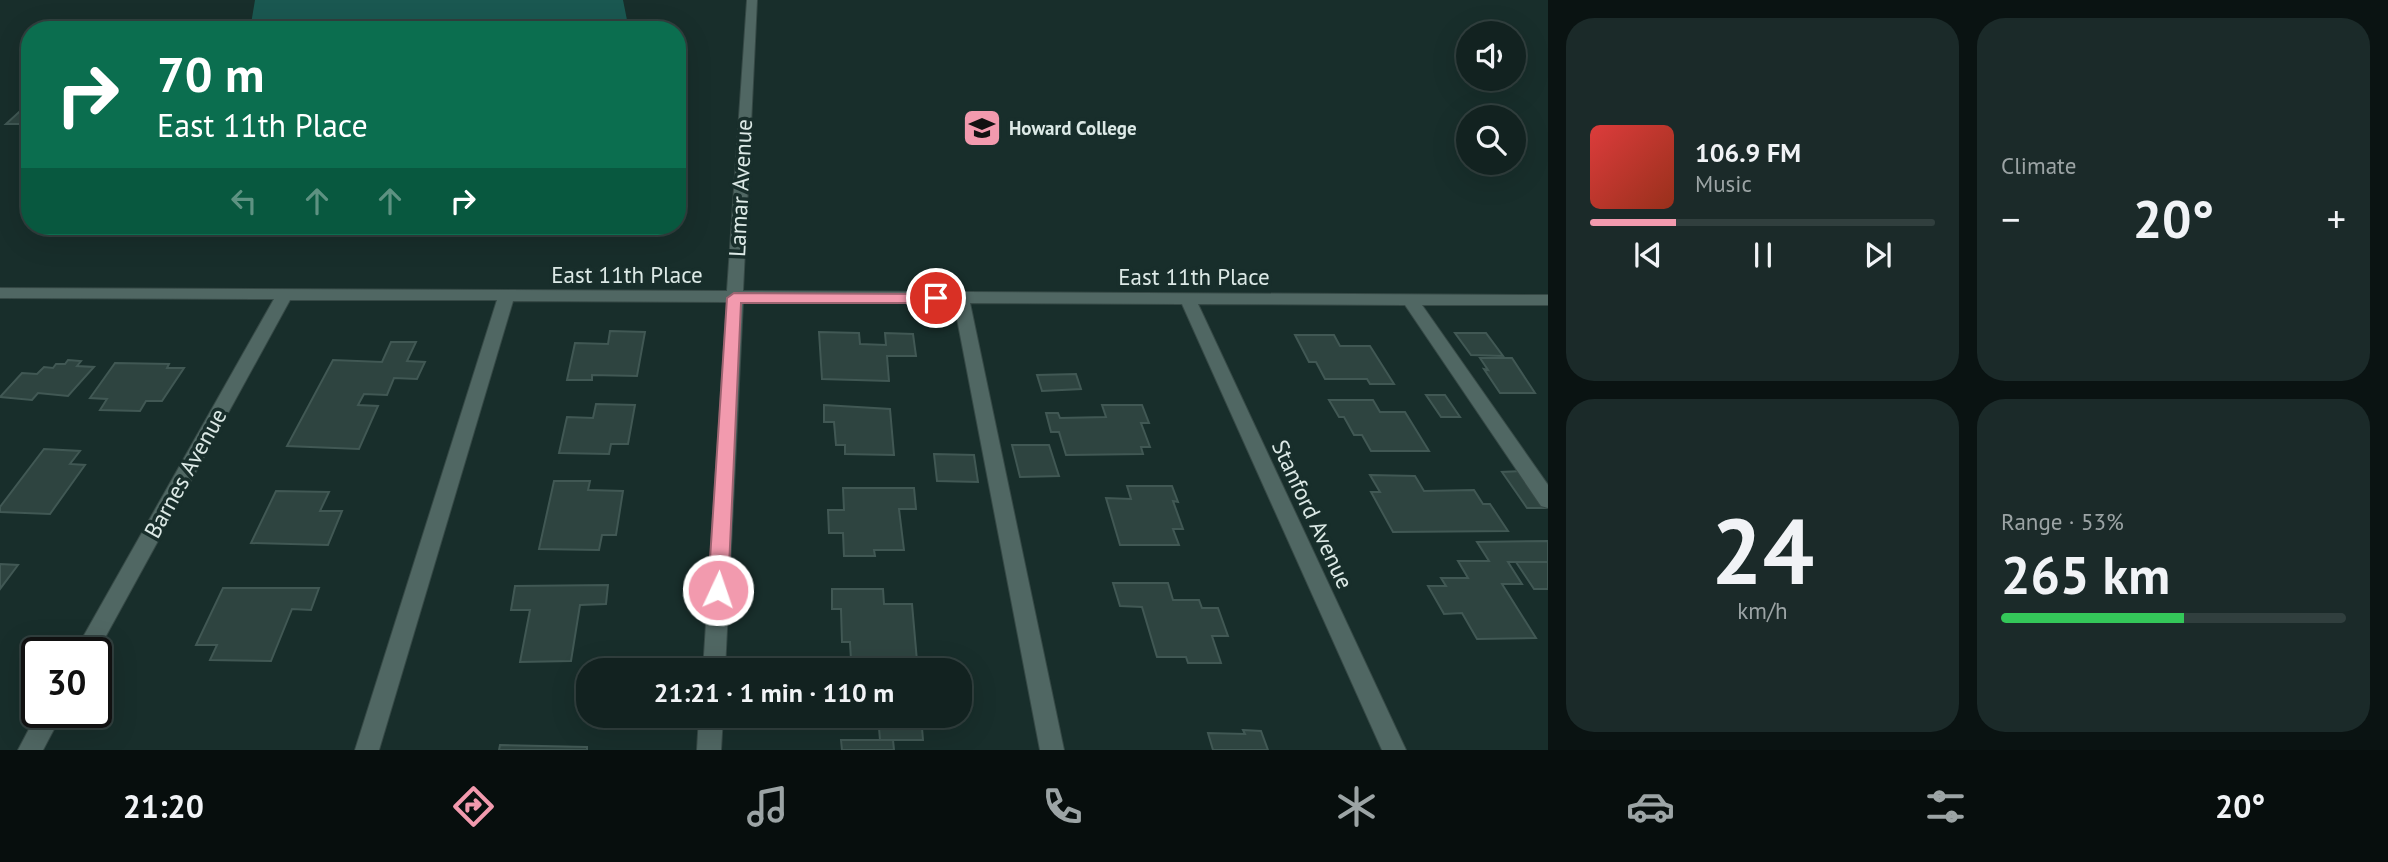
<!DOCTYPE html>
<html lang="en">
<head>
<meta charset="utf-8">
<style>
  body { margin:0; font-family:"PT Sans",sans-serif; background:#1b2a29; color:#f1f3f6; height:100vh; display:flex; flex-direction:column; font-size:26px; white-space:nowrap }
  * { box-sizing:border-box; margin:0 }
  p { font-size:23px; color:#9ca4a5 }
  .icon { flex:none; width:38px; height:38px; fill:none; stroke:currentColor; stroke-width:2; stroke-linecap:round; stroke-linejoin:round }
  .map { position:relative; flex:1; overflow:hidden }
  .details { display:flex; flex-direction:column; gap:18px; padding:18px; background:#0a1312; width:840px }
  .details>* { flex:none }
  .hud { position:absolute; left:21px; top:21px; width:665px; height:214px; border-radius:28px; box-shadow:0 7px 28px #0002,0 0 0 2px #313f3e; background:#0b6e4f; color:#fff; overflow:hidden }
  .controls { position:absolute; left:1456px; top:21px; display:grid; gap:14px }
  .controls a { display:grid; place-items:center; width:70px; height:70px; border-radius:50%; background:#122220; box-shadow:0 7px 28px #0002,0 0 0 2px #313f3e; font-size:35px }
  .speed { position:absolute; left:21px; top:637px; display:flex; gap:14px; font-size:35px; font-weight:700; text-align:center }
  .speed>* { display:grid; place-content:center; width:91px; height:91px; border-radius:50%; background:#122220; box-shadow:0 7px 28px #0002,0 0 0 2px #313f3e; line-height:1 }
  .speed .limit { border:4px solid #111; border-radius:10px; background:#fff; color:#111 }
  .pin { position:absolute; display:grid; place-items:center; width:60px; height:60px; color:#fff; margin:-30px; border:4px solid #fff; border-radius:50%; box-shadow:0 2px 7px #0007 }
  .me { position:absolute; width:77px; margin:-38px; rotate:3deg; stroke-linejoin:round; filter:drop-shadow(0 0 5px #0008) }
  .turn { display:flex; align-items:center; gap:24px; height:147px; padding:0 21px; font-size:32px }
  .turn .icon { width:91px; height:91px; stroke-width:2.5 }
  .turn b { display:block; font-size:49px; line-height:60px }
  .lanes { display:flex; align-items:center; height:66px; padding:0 21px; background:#0003; justify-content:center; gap:35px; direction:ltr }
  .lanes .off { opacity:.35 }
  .big { font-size:52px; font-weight:700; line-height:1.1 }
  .details .card { flex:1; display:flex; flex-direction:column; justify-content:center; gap:10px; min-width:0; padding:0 24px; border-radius:28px; background:#1b2a29 }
  .details .dial { align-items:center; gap:0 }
  .dial b { font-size:91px; line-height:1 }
  .song { display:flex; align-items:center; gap:21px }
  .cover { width:84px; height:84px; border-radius:10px; background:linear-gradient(135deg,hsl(0 70% 55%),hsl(10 70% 35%)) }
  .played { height:7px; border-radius:4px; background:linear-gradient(90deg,#f29aae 25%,#313f3e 25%) }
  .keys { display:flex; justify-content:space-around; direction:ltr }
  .heat { display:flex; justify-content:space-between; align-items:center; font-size:38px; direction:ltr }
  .charge { height:10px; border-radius:5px; background:linear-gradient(90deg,#34c759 53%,#313f3e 0) }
  .details .tiles { flex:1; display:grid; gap:18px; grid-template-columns:repeat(2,1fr) }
  .trip { position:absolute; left:576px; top:658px; width:396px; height:70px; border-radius:28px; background:#122220; box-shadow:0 7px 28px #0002,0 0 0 2px #313f3e; font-weight:700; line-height:70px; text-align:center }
  .dock { display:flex; height:112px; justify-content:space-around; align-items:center; background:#070e0d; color:#9ca4a5 }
  .dock .icon { width:49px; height:49px }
  .dock .on { color:#f29aae }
  .dock b { font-size:32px; color:#f1f3f6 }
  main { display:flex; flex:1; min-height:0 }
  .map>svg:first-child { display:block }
  .green { fill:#1a5851 }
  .building { fill:#2e4440; stroke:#415854; stroke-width:2 }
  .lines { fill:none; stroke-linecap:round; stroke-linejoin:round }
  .minor-casing { stroke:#364946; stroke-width:2 }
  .minor { fill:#506763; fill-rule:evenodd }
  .route { fill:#f29aae; stroke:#9d6471; stroke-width:2 }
  .labels { text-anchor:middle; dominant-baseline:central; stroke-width:7; stroke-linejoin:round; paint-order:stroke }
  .far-poi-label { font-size:19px; font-weight:bold; fill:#dce9e6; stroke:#182e2b; text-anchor:start }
  .street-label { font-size:23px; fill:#dce9e6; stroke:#182e2b }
</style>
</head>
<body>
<main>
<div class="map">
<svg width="1548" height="750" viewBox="0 0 1548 750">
  <rect width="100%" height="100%" fill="#182e2b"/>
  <path class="green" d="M255 0H623L629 30H250Z"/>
  <path class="building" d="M30 102V124H6Z
    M610 331 645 332 637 376 592 375V380H567L575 343 608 344Z
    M819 332 859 333 860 344 886 345 885 333 913 334 916 356H887L889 381 822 379Z
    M1455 333H1486L1503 356 1471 355Z
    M1295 335H1334L1340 346H1370L1394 384H1370L1367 379H1325L1316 362H1309Z
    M391 342H416L407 361 425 362 417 379 394 378 387 395 364 394 358 405 378 406 359 449 287 446 333 360 382 362Z
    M1480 358H1512L1535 393H1500L1484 369 1488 370Z
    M68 360 81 361 77 366 94 367 68 396 38 393 32 400 0 397 22 373 37 374 44 367 53 368 56 364H65Z
    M115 363 169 364 167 368H184L162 401H146L140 411 100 410 107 399 90 398Z
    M1076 374 1081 389 1042 391 1037 375Z
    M1426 395H1445L1460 417H1441Z
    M1329 400H1373L1380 412H1405L1429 451H1371L1362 435H1354L1344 417H1339Z
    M596 404 635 405 628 444H611L609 454 559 453 567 417 593 418Z
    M824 405 890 409 894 455 845 454V445H836L834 422H824Z
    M1102 405H1142L1149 423H1141L1150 447H1141L1143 454 1066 455 1059 432H1051L1046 413H1058L1060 418 1106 417Z
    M1012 445H1049L1059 476 1020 477Z
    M44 449 80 451 70 464 85 465 50 514 0 512V507Z
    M934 454 974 455 978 482 937 481Z
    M1522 471 1548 508H1527L1502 472Z
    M1370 475 1415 476 1424 491 1474 490 1483 504H1490L1508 531 1393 532 1371 492H1380Z
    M554 481H590L588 490 623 491 616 535H602L599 550 539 549Z
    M1127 486H1172L1178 502 1173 501 1183 529H1173L1179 545H1120L1106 498 1131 499Z
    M843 488H914L916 509H899L904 550H874L875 556H844L843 533H829L828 510H844Z
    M276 491 329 492 320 511H342L328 545 251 543Z
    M1548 541V562H1508L1522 584H1502L1536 638 1477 639 1462 613 1444 614 1428 586H1446L1441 578H1468L1458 561H1489L1477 542Z
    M1516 562H1548V589H1534Z
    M0 564 18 565 0 589Z
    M1113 583H1168L1173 600H1199L1202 608H1218L1228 636H1212L1221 663H1188L1186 657H1157L1142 607 1120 606Z
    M608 585 606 604 580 605 571 661 520 662 530 610H511L515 586Z
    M223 588H319L311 610 292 609 271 661 210 660 217 645H196Z
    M832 589H883L884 604H912L917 661 851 660 850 642H842L841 609H832Z
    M878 716H921L923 740H880Z
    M1243 730 1261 731 1268 750H1213L1208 733 1245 734Z
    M841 740H893L894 750H842Z
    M500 745 587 747V750H499Z"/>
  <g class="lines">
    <g class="minor-casing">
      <path id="minor" d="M747 0H757L743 291 1548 295V305H1422L1548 485V508L1541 506 1405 305 1198 304 1406 750H1382L1182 304 970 303 1064 750H1040L954 303 743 302 725 670H703L727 302 513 301 379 750H355L497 300H290L96 654 74 653 274 299 0 298V288L727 291Z
        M38 712H63L43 750H18Z
        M699 716H723L721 750H697Z"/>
    </g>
    <use href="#minor" class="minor"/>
  </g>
  <path class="route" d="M734 293 936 294 943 298 936 303H741L728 590 725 596 718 599 711 596 708 590 727 298Z"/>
  <defs>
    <g id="university-square" transform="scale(2.0125)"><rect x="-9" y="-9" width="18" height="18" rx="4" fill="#f29aae" stroke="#182e2b"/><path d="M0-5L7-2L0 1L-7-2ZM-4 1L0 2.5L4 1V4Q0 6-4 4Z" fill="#111"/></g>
  </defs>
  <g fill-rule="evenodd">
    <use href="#university-square" x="982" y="128"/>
  </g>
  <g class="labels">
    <g class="far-poi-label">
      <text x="1009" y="128">Howard College</text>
    </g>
    <g class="street-label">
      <text transform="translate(740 188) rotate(-87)">Lamar Avenue</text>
      <text x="627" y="274">East 11th Place</text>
      <text x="1194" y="276">East 11th Place</text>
      <text transform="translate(185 473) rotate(-61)">Barnes Avenue</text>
      <text transform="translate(1313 514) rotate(65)">Stanford Avenue</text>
    </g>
  </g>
</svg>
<div class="controls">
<a><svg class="icon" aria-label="sound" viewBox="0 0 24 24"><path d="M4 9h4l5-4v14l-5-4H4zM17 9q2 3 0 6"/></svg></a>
<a><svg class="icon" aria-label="search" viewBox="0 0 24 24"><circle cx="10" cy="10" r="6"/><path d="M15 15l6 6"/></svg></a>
</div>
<div class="speed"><div class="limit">30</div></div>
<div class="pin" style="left:936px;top:298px;background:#d93025"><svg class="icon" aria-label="arrive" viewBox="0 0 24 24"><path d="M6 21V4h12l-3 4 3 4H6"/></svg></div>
<svg class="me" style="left:718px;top:590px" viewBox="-20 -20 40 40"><circle r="17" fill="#f29aae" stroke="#fff" stroke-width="3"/><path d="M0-11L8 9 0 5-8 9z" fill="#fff"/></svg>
<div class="trip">21:21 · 1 min · 110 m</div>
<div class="hud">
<div class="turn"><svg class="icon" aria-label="right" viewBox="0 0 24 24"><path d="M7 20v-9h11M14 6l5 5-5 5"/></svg><div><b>70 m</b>East 11th Place</div></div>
<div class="lanes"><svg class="icon off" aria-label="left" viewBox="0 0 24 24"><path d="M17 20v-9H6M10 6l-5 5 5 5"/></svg><svg class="icon off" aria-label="ahead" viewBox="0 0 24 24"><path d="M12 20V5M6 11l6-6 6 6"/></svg><svg class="icon off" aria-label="ahead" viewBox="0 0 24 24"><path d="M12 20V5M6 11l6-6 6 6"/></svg><svg class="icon" aria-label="right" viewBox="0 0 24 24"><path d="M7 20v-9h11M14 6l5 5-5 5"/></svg></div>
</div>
</div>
<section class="details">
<div class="tiles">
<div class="card">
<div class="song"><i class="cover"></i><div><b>106.9 FM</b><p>Music</p></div></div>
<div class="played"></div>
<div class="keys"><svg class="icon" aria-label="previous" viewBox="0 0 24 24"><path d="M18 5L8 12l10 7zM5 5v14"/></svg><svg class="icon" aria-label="pause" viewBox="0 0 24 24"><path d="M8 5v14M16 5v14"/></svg><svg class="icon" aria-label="next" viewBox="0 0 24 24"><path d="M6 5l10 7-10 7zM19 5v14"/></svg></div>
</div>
<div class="card"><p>Climate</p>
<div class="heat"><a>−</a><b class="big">20°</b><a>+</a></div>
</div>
<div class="card dial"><b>24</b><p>km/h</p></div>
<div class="card"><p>Range · 53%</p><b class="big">265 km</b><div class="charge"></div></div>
</div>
</section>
</main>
<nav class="dock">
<b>21:20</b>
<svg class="icon on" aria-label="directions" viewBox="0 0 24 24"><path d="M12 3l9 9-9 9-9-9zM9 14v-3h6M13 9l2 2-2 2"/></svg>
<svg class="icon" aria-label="music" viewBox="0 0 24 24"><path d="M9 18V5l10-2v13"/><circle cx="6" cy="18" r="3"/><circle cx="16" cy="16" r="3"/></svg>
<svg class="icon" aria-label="phone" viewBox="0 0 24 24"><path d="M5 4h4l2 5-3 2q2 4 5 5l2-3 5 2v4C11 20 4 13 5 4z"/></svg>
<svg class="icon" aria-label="climate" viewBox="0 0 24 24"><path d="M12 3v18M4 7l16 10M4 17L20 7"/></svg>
<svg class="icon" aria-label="car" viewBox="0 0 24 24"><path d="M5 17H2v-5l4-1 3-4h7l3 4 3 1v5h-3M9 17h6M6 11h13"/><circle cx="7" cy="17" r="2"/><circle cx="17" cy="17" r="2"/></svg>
<svg class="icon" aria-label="filters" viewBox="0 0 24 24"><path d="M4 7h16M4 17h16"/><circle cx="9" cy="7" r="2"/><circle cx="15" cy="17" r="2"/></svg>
<b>20°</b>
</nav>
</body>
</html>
